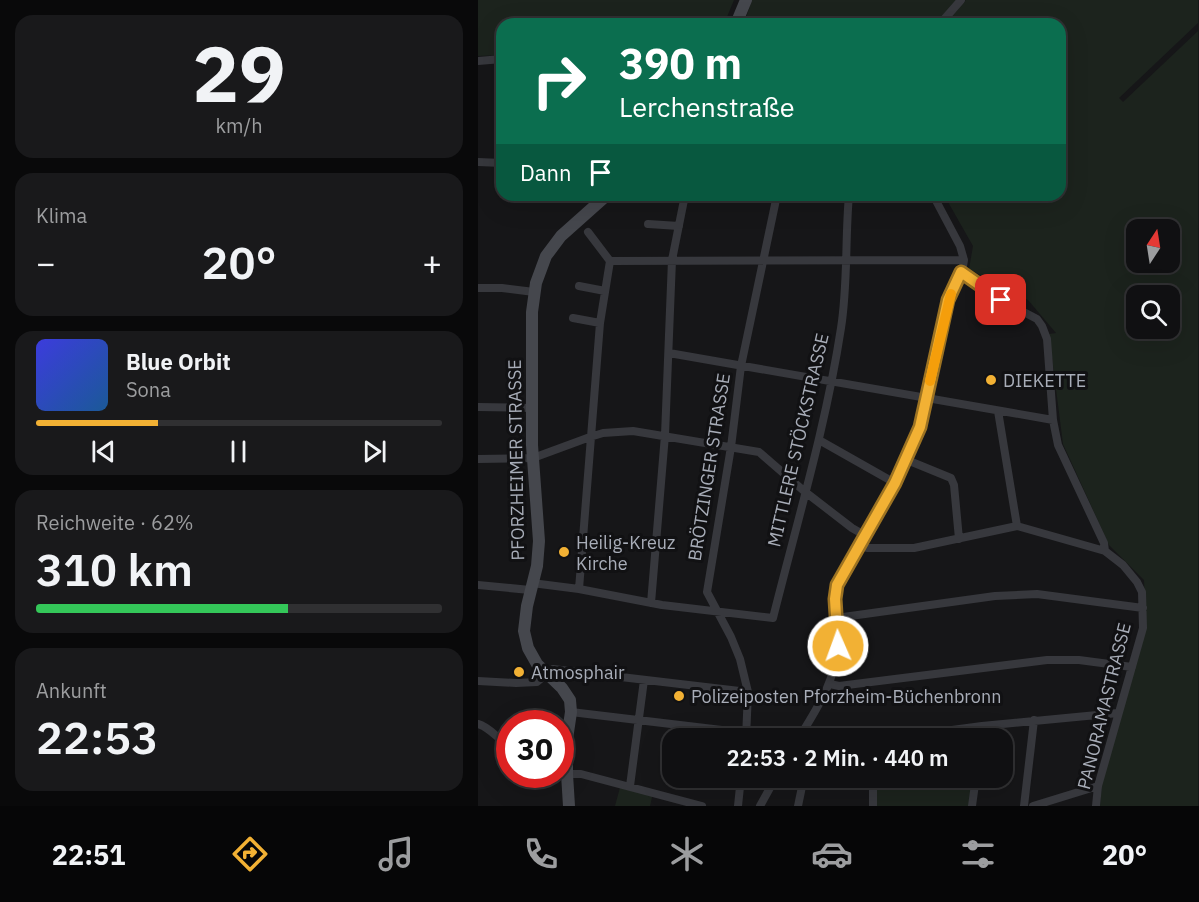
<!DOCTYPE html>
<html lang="de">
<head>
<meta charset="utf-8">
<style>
  body { margin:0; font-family:"IBM Plex Sans",sans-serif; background:#19191b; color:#f1f3f6; height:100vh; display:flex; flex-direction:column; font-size:22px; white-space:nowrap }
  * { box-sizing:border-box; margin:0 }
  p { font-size:20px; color:#9c9d9f }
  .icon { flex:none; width:33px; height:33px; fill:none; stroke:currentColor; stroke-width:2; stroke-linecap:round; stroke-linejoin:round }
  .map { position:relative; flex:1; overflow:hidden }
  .side { display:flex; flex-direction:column; gap:15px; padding:15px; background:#09090a; width:478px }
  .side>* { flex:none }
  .hud { position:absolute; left:18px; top:18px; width:570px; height:183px; border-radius:18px; box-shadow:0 6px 24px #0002,0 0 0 2px #303032; background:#0b6e4f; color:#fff; overflow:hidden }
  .needle { width:39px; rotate:12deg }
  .buttons { position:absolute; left:648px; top:219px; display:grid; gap:12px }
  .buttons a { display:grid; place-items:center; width:54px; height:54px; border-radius:12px; background:#101012; box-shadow:0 6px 24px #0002,0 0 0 2px #303032; font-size:30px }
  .speed { position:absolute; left:18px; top:710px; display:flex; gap:12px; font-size:30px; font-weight:700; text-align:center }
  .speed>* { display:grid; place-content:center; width:78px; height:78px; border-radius:50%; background:#101012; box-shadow:0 6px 24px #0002,0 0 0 2px #303032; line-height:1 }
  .speed .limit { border:9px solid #d22; background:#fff; color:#111 }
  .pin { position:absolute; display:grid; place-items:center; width:51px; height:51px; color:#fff; margin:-26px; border-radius:12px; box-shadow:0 3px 9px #0006 }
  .me { position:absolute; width:66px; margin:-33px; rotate:358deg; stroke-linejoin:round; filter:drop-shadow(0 0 4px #0008) }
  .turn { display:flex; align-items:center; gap:21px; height:126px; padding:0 24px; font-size:27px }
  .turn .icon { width:78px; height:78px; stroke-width:2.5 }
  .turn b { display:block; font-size:42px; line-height:51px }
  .then { display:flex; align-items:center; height:57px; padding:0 24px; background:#0003; gap:12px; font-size:22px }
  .big { font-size:45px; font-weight:600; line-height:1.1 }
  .side .tile { flex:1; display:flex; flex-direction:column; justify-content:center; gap:9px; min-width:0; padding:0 21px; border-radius:18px; background:#19191b }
  .side .dial { align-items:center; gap:0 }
  .dial b { font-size:78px; line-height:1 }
  .song { display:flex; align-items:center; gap:18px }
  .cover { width:72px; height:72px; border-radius:9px; background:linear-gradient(135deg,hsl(240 70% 55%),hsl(210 70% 35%)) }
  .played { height:6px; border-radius:3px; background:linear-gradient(90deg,#f2b134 30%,#303032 30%) }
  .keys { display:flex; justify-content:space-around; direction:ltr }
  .heat { display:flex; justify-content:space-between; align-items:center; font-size:33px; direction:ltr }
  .charge { height:9px; border-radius:4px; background:linear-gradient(90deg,#34c759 62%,#303032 0) }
  .trip { position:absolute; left:184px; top:728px; width:351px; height:60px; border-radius:18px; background:#101012; box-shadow:0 6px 24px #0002,0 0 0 2px #303032; font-weight:600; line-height:60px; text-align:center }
  .tab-bar { display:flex; height:96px; justify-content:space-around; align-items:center; background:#060607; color:#9c9d9f }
  .tab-bar .icon { width:42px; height:42px }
  .tab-bar .active { color:#f2b134 }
  .tab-bar b { font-size:27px; color:#f1f3f6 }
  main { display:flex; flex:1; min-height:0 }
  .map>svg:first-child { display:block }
  .green { fill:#1c231d; fill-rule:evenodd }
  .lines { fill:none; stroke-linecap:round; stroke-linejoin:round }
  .street { stroke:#37383d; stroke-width:8 }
  .secondary { stroke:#45474d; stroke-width:12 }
  .route-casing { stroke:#9d7322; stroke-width:15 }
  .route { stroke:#f2b134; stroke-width:10 }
  .slow { stroke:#f59e0b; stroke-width:10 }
  .poi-dot { fill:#f2b134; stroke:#111113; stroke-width:2 }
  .labels { text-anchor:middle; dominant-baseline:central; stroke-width:6; stroke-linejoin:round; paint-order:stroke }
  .poi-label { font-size:18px; fill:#a8adb8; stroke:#111113; text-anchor:start }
  .street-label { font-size:18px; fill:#a8adb8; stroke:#111113 }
</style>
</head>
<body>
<main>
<section class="side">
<div class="tile dial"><b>29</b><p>km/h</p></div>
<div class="tile"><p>Klima</p>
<div class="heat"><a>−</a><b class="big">20°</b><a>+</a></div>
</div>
<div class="tile">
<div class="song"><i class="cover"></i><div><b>Blue Orbit</b><p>Sona</p></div></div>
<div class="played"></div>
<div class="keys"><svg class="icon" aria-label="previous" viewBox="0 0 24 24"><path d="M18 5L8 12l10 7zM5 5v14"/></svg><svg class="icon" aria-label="pause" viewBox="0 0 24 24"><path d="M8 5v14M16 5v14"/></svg><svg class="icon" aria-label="next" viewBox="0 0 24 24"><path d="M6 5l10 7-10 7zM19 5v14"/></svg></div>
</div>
<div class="tile"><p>Reichweite · 62%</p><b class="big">310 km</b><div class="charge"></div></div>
<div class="tile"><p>Ankunft</p><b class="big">22:53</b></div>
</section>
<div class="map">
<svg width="721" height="806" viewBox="0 0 721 806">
  <rect width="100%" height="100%" fill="#161618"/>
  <path class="green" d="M0 0H256L246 24H24V55L0 56Z
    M274 0H479L457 24H266Z
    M488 0H720V23L641 98 645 102 720 31V806H622L624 783 668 625 666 580 631 545 585 444 571 334 578 333 550 300 491 269 495 246 466 195H582V24H467ZM658 230H692V262H658ZM658 296H692V328H658Z
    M397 777H495L491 806H397Z
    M143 784 175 793 172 806H137Z"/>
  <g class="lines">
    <path class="street" d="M462 24 483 0
      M0 61 24 59
      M0 162 24 163
      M170 224 201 226
      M132 261 486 260
      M483 272 523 300 559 319 564 326 569 339 575 420 580 445 626 543 627 551 645 565 659 582 664 592 665 628 620 786 618 806
      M101 286 127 291
      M0 288H24L56 292
      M95 318 122 323
      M191 353 575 420
      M0 407 54 408
      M520 411 539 526
      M341 440 417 483
      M0 459 55 458 112 437 125 433 155 431 281 452 326 491 374 528 388 536
      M429 460 473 478 476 485 481 539
      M381 546 390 548H436L539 526 627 551
      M54 583 101 589 184 605 295 618C319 522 348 426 363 328 370 284 367 239 371 195
      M0 585 52 590
      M101 589 122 323 132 261 110 232
      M173 603 187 435 194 260 207 195
      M358 618 517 596 559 594 665 608
      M0 681 38 683 59 682 75 669 270 692
      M352 684 361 686 569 660H601L654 667
      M93 712 310 738
      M0 724C12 727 20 740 32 746
      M268 738 270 692 262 659 253 637 229 592 253 447 263 366 299 195
      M321 738C339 708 358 681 359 645 360 625 357 605 359 585L417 483 442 427 470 300 485 266 486 260 482 246 455 195
      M414 738 504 726 640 713
      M503 738 504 726
      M89 774H103L224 806
      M395 777V806
      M152 786 166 680
      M260 806 263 777
      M282 806 298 777
      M320 806 326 777
      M494 806 498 777
      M546 806 556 720
      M555 806 620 786"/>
    <path class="secondary" d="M258 24 268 0
      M91 806 89 774V739L93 712 92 700 84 688 59 664 50 648 46 631 49 606 59 566 61 541 54 445V312L58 283 68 256 83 236 129 195"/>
  </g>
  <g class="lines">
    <g class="route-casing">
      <path id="route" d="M360 646 357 599 359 585 417 483 442 427 470 300 483 272 523 300"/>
    </g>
    <use href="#route" class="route"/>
    <path class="slow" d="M452 381 473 294"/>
  </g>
  <g class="poi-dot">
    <circle cx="513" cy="380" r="6"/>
    <circle cx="86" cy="552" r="6"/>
    <circle cx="41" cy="672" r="6"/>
    <circle cx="201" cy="696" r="6"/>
  </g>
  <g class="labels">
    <g class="poi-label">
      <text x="525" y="380">DIEKETTE</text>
      <text x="98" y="542">Heilig-Kreuz<tspan x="98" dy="21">Kirche</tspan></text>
      <text x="53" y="672">Atmosphair</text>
      <text x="213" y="696">Polizeiposten Pforzheim-Büchenbronn</text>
    </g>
    <g class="street-label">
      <text transform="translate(320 440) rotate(-77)">MITTLERE STÖCKSTRASSE</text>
      <text transform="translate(38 460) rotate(-91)">PFORZHEIMER STRASSE</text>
      <text transform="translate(231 467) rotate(-81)">BRÖTZINGER STRASSE</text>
      <text transform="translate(626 706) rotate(-76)">PANORAMASTRASSE</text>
    </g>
  </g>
</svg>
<div class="buttons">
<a><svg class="needle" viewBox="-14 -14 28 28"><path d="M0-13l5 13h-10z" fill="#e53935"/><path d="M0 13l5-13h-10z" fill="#9c9d9f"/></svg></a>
<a><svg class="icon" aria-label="search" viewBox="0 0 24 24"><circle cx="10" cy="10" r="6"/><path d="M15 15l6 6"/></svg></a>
</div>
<div class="speed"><div class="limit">30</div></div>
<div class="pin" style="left:523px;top:300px;background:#d93025"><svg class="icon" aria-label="arrive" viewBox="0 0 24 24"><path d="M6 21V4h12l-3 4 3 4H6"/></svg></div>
<svg class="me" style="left:360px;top:646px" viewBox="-20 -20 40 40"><circle r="17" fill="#f2b134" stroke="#fff" stroke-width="3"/><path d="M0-11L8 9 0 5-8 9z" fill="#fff"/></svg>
<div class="trip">22:53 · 2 Min. · 440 m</div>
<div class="hud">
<div class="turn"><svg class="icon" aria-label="right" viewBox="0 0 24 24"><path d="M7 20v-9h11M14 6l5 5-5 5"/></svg><div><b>390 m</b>Lerchenstraße</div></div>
<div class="then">Dann<svg class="icon" aria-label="arrive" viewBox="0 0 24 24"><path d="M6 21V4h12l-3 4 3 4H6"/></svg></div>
</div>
</div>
</main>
<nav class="tab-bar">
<b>22:51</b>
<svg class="icon active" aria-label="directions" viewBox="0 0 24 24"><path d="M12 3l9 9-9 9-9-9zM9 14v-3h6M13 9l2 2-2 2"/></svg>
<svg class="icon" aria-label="music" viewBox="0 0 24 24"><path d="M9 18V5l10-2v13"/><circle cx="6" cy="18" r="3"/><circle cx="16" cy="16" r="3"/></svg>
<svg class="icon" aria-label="phone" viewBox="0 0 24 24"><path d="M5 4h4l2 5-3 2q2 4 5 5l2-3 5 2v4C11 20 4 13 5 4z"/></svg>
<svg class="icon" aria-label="climate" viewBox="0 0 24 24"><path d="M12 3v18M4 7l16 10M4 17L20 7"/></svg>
<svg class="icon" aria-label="car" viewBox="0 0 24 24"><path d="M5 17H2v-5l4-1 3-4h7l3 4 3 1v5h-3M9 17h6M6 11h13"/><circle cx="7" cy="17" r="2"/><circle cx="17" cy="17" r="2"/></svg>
<svg class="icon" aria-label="filters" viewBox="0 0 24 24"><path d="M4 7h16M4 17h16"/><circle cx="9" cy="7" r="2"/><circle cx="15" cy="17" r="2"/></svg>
<b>20°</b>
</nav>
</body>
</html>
